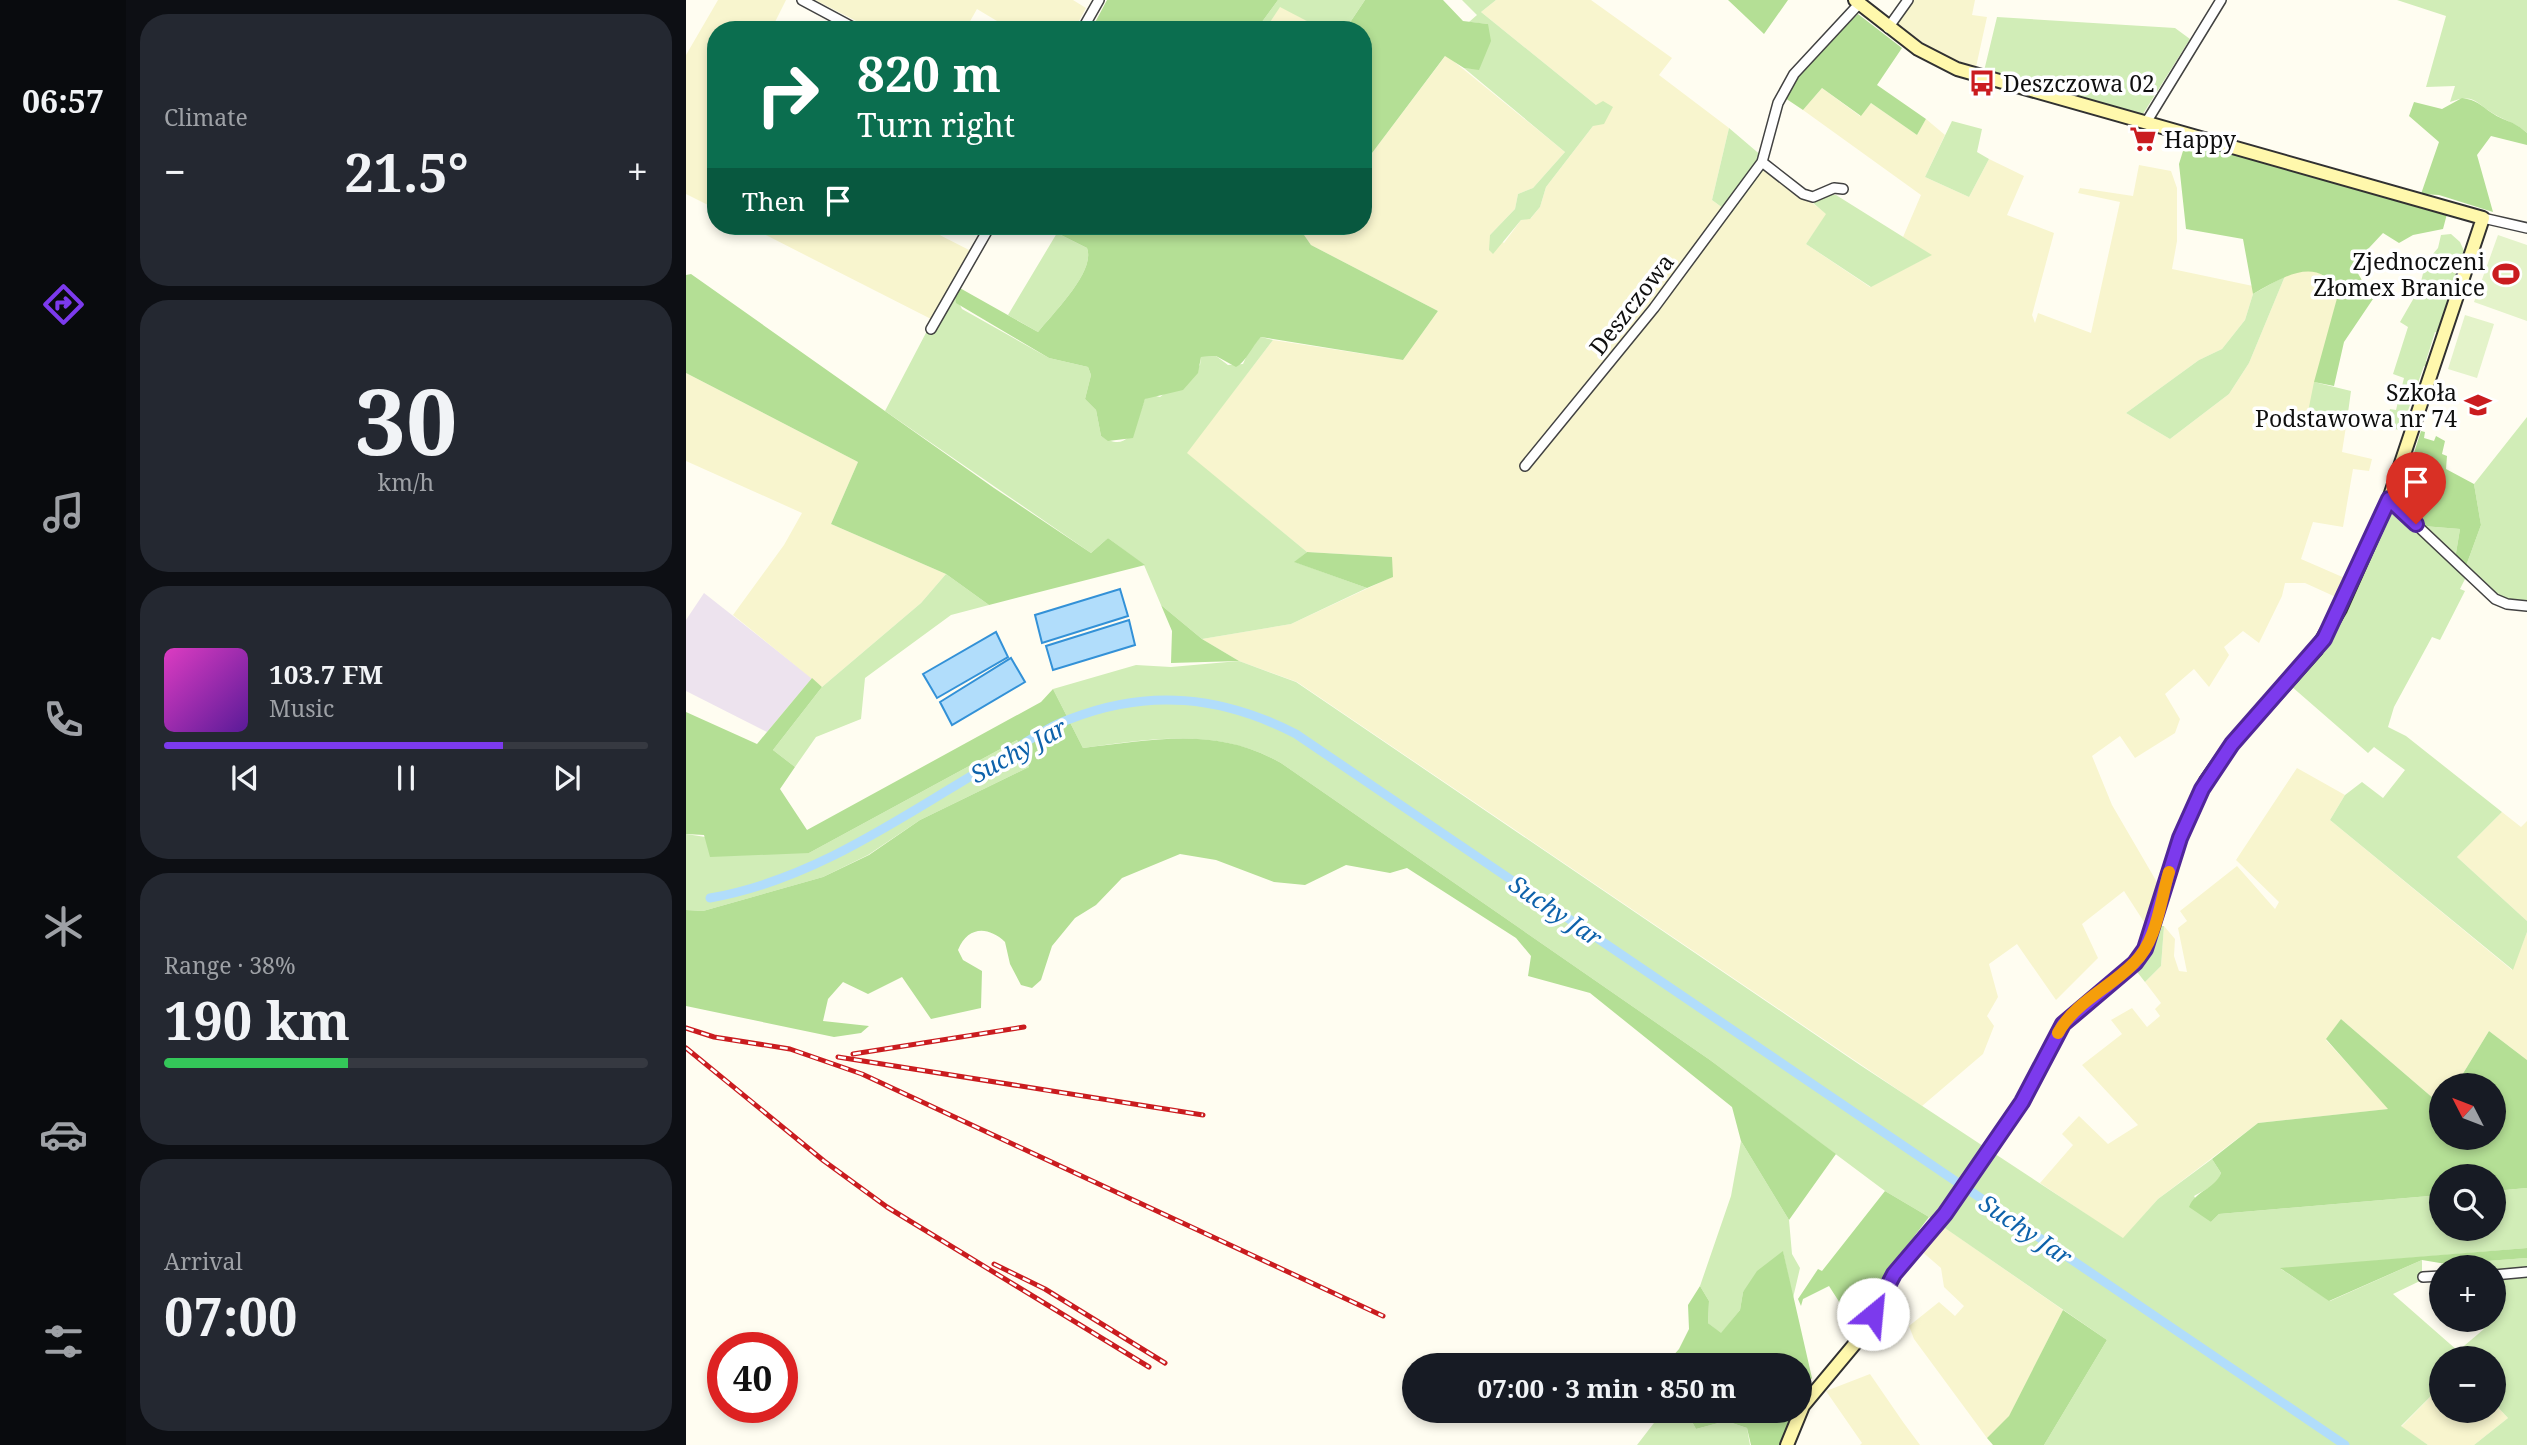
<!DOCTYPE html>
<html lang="en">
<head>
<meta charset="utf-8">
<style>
  body { margin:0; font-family:"Noto Serif",serif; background:#242831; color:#f1f3f6; height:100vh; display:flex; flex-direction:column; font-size:26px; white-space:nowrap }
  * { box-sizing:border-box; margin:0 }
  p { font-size:23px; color:#9ea1a6 }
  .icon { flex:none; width:38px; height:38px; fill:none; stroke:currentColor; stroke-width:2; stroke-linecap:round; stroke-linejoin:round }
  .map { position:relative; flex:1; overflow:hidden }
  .sheet { display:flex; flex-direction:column; gap:14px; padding:14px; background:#0d0f14; width:560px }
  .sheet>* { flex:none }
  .top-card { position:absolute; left:21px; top:21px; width:665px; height:214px; border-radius:28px; box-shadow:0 4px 10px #0003; background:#0b6e4f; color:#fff; overflow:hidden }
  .needle { width:46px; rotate:312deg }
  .tools { position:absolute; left:1743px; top:1073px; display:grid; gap:14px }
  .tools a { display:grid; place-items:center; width:77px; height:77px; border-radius:50%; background:#171b24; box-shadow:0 4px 10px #0003; font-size:35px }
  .speed { position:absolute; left:21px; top:1332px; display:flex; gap:14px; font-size:35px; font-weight:700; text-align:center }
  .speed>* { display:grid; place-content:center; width:91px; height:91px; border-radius:50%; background:#171b24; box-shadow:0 4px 10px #0003; line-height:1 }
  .speed .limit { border:10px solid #d22; background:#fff; color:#111 }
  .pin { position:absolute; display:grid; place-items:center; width:60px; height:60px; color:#fff; margin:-72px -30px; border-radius:50% 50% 50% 0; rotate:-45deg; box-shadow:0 0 7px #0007 }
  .pin .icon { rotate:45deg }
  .me { position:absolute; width:77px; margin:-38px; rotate:28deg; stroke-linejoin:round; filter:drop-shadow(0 0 5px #0008) }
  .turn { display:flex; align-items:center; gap:24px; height:147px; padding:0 35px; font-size:32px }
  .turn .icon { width:91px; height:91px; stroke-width:2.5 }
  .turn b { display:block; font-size:49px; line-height:60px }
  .then { display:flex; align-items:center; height:66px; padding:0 35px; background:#0003; gap:14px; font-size:26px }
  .big { font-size:52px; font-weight:700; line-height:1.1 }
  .sheet .widget { flex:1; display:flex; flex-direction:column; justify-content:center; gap:10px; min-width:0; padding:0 24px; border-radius:28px; background:#242831 }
  .sheet .dial { align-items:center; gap:0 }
  .dial b { font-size:91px; line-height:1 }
  .song { display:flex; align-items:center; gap:21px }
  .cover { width:84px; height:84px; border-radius:10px; background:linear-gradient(135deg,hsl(310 70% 55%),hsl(270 70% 35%)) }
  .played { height:7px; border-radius:4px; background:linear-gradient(90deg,#7c3aed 70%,#363941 70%) }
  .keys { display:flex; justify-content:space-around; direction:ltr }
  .heat { display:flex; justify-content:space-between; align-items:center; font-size:38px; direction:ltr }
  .charge { height:10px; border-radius:5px; background:linear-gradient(90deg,#34c759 38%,#363941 0) }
  .trip { position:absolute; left:716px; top:1353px; width:410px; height:70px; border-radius:35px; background:#171b24; box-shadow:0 4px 10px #0003; font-weight:700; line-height:70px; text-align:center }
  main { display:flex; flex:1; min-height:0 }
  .dock { display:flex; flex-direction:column; width:126px; justify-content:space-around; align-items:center; background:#090b0e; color:#9ea1a6 }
  .dock .icon { width:49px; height:49px }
  .dock .active { color:#7c3aed }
  .dock b { font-size:32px; color:#f1f3f6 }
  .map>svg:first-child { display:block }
  .industrial { fill:#ede3ee }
  .farmland { fill:#f8f5ce }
  .green { fill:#d1edb7 }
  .forest { fill:#b4df95 }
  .pitch { fill:#e4f3ca }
  .water { fill:#b1ddfb; stroke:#3391d7; stroke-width:2 }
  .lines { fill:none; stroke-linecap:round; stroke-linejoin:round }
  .canal { stroke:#b1ddfb; stroke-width:9 }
  .street-casing { stroke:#424242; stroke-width:12 }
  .secondary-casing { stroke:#313131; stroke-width:16 }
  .street { stroke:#fff; stroke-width:9 }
  .secondary { stroke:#fff8ac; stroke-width:12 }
  .rail-casing { stroke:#ca1c1f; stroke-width:5 }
  .rail { stroke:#fff; stroke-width:2.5; stroke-dasharray:8; stroke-linecap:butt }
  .route-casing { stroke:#51269a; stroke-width:18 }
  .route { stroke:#7c3aed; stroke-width:12 }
  .slow { stroke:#f59e0b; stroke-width:12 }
  .labels { text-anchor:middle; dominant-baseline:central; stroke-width:7; stroke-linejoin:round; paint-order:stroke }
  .poi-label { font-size:23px; fill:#0f0f0f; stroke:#fff; text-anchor:start }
  .street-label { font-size:23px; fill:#0f0f0f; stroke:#fff }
  .water-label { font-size:24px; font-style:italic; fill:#0e62ab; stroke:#fff }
</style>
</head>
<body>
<main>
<nav class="dock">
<b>06:57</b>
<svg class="icon active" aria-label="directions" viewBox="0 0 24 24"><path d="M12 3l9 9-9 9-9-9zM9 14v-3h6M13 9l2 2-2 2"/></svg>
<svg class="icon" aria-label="music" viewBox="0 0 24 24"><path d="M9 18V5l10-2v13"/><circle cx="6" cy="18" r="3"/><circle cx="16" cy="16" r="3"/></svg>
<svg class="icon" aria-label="phone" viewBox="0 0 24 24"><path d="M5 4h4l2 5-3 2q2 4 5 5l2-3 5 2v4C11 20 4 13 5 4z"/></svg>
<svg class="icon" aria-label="climate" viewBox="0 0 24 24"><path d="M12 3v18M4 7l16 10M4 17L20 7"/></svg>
<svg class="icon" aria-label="car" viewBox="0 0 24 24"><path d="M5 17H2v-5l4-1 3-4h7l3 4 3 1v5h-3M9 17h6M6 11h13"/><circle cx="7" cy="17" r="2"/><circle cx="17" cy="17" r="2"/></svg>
<svg class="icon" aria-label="filters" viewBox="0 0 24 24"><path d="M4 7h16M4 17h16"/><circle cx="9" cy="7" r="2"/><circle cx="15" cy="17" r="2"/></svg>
</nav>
<section class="sheet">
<div class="widget"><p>Climate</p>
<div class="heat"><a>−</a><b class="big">21.5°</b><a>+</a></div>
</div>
<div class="widget dial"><b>30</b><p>km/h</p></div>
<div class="widget">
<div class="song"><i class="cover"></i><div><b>103.7 FM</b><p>Music</p></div></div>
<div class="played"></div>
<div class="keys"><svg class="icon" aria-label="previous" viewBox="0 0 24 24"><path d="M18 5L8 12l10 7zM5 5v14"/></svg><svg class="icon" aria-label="pause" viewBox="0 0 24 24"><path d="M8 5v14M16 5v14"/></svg><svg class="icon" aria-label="next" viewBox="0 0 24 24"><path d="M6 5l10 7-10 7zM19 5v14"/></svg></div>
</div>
<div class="widget"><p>Range · 38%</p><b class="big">190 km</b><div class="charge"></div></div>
<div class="widget"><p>Arrival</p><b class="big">07:00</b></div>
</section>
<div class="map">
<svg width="1841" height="1445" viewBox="0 0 1841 1445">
  <rect width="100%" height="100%" fill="#fffdf1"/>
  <path class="industrial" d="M18 593 126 678 81 732 0 691V620Z"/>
  <path class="farmland" d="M32 0H100L85 30H30V209L0 194V55Z
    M129 0H387L400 8 388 30H326L291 9 279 30H188Z
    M810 0H905L986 58 973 75 1043 128 1026 200 1045 214 1079 168 1141 214 1120 244 1184 287 1245 255 1217 237 1235 195 1117 110 1136 88 1174 116 1185 103 1231 135 1240 119 1259 135 1239 177 1283 197 1303 159 1338 176 1321 215 1368 233 1346 315 1349 323 1352 313 1405 333 1434 202 1392 193 1394 188 1447 196 1453 165 1485 171 1491 188V241L1486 269 1567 286V294L1559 320 1536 349 1513 360 1440 413 1484 439 1543 394 1563 363 1599 276 1617 269 1630 271 1648 283 1653 291 1623 412 1661 420 1656 452 1686 459 1683 471 1667 469 1657 527 1627 522 1615 559 1661 579 1652 598 1619 583H1599L1596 596 1573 643 1557 631 1538 647 1543 655 1523 687 1508 669 1479 694 1494 719 1489 733 1449 758 1434 736 1406 756 1426 805 1472 884 1460 925 1438 891 1396 924 1412 958 1370 1000 1331 944 1303 964 1312 997 1301 1016 1308 1026 1297 1054 1236 1106 611 682 553 661 516 639 605 624 706 577 705 557 621 552 500 453 587 340 717 360 752 311 625 245 616 232 622 226H677V165L760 55 879 152 847 188 832 194 829 209 804 235 818 243 835 220 845 218 854 207 860 187 907 126 910 105 795 12Z
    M1218 0H1289L1286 15 1301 17 1290 67 1260 57 1204 22Z
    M594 6 638 30H579Z
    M62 226H236L287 252 245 319Z
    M0 373 172 462 145 524 260 574 235 603 136 687 47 615 98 545 116 513 0 461Z
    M1611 768 1659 795 1644 820 1826 970 1841 932V1060L1803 1031 1770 1085H1755V1105L1655 1019 1640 1040 1703 1109 1572 1123 1472 1199 1437 1239 1354 1183 1387 1145 1376 1134 1393 1116 1422 1144 1452 1125 1396 1065 1436 1034 1425 1020 1446 1008 1461 1027 1474 1016 1469 1009 1475 1003 1459 982 1475 966 1478 926 1489 939 1488 956 1493 971 1501 972 1492 928 1501 921 1494 911 1551 866 1589 909 1593 902 1550 860Z
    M1816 812 1835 827 1841 821V921L1771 857Z
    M1255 1225 1377 1310 1323 1417 1301 1438 1228 1339 1223 1326 1253 1302 1269 1316 1278 1306 1258 1287 1255 1268 1233 1249Z
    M1184 1374 1217 1422 1234 1445H1174L1176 1443 1140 1391Z
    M1755 1386V1410H1808V1403L1822 1418 1788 1445H1742L1715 1427Z"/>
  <path class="green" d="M592 0H679L659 30H638L594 7 579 30H570Z
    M776 0H810L795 12 910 105 917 101 927 107 918 124 907 126 860 187 854 207 844 219 835 220 807 254 803 250 804 235 829 209 832 194 847 188 879 152 778 68 793 69 802 24 783 22 791 15Z
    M1711 0H1841V133C1830 123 1820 121 1808 114 1789 103 1789 93 1764 102L1769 86 1740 87 1760 16Z
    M1311 17 1489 28 1504 39 1457 114 1298 71Z
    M1266 121 1296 129 1291 152 1303 159 1283 197 1239 177Z
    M1043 128 1077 157 1079 168 1045 214 1026 200Z
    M1142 194 1150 195 1246 255 1185 287 1120 244 1140 214 1126 202Z
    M371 233 401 248C410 271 367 313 352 332L322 315Z
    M1765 234 1774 242 1779 253 1754 333 1749 332 1740 361 1744 363 1743 367 1738 366 1715 430 1699 428 1704 409 1710 410 1718 378 1707 374 1722 327 1714 322 1733 289 1740 262 1752 248 1755 235Z
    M1599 276 1563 363 1543 394 1484 439 1440 413 1513 360 1536 349 1559 320 1567 294Z
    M269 295 276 309 363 358 402 367 405 375 399 399 410 410 415 436C447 457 451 418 459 399L466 395 474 397 514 365 515 357 530 356 542 365 557 364 564 348 575 337 587 340 501 453 621 552 609 562 681 588 605 624 516 639 475 605 458 565 422 538 405 553 199 411 242 329Z
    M1628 382 1665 391 1661 420 1622 412Z
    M1841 417V603C1813 601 1799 585 1780 566L1795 525 1788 484Z
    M1707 508 1780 577 1774 589 1779 591 1754 640 1746 637 1708 707 1702 727 1720 736 1816 812 1771 857 1841 921V932L1827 970 1644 820 1659 795 1676 782 1697 798 1719 770 1688 747 1682 753 1605 686Z
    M1737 526 1774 529 1769 559Z
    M260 574 303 605 265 615 179 678 175 719 130 737 109 767 87 750 136 687 235 603Z
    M553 661 610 682 1174 1065 1437 1238 1472 1199 1526 1159 1535 1173 1530 1184 1508 1196 1525 1222 1533 1214 1755 1195V1228H1808V1191L1841 1188V1248L1595 1269 1644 1301 1736 1260V1280L1707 1294 1772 1351 1798 1329 1790 1320H1808V1277L1841 1274V1445H1788L1822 1418 1808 1403V1358H1755V1386L1715 1426 1742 1445H1358L1421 1340 1243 1217 1199 1191 1024 1060 595 763C531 727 467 739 397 748L367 689 450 665 485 667Z
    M331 740 343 767 234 820 182 855 137 877 17 911 0 910V834L123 853Z
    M1474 926H1478L1475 966 1459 982 1448 968Z
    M1055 1141 1103 1220 1106 1254 1114 1268 1107 1298 1097 1252 1057 1292 1054 1310 1035 1334 1022 1323 1023 1301 1014 1286 1045 1196Z
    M1841 1258V1270L1808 1272V1267H1755L1753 1272 1755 1264Z
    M978 1410 1000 1411 1010 1429 1040 1421 1061 1428 1064 1445H951Z"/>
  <path class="forest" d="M421 0H592L570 30H405Z
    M679 0H757L777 21 802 24 805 41 793 70 778 68 759 56 677 165V30H659Z
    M1042 0H1102L1078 34Z
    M1172 14 1216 48 1191 85 1240 119 1231 135 1185 103 1175 116 1136 88 1117 110 1099 98 1111 74Z
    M1776 98C1791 100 1794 105 1806 113 1819 122 1827 120 1841 133V145L1805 136 1791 155 1807 212 1753 195 1735 194 1753 142 1723 116 1728 102 1756 109Z
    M1500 141 1761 214 1757 229 1727 235 1713 243 1697 233 1667 265 1687 299 1658 342 1648 386 1628 382 1653 291C1630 254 1596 278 1567 294L1557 239 1500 229 1493 164Z
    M372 226H622L616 232 625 245 752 311 717 360 575 337C566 346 560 362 550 367L530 356 515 357 512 373 497 390 459 399 447 438 422 441 415 436 410 410 399 399 405 375 402 367 363 358 270 303 269 295 272 287 352 332C367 313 410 271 401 248L371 233Z
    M5 274 308 488 405 553 422 538 459 565 303 605 260 574 145 524 172 462 0 373V275Z
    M1735 431 1739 432 1738 438 1748 441 1750 436 1759 441 1756 454 1761 456 1760 469 1788 484 1795 525 1780 566 1769 559 1774 529 1737 526 1713 500Z
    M621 552 706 557 707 577 681 588 608 562Z
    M475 605 516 639 553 661 485 663 486 631Z
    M126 678 136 687 87 750 109 767 94 789 121 830 355 702 367 689 397 748C468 740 529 726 595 763L1024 1060 1150 1154 1103 1220 1055 1141 1046 1107 904 993 842 976 845 956 830 938 721 868 704 873 660 865 619 885 588 882 530 860 494 854 436 878 410 905 389 918 366 946 355 980 346 988 335 985 324 964 319 942C302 926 282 926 272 950L277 960 296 971 295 1008 245 1019 216 977 182 994 157 982 142 999 137 1021 183 1026 175 1033 148 1037 0 1006V910L17 911 137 877 183 855 234 820 343 767 331 740 123 853 24 857 18 835 0 834V712L71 744Z
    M1655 1019 1755 1105V1138H1808V1085H1770L1803 1031 1841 1060V1188L1808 1191V1176H1755V1195L1533 1214 1525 1222 1503 1207C1510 1190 1528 1190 1535 1173L1526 1159 1572 1123 1702 1109 1640 1039Z
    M1199 1191 1243 1217 1200 1273 1170 1328 1143 1286 1117 1299 1115 1306 1112 1299 1132 1269 1136 1271Z
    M1841 1248V1258L1760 1264 1736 1260 1643 1301 1594 1268Z
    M1097 1251 1126 1378 1113 1397V1365H979L993 1349 1003 1329 1002 1305 1014 1286 1023 1301 1022 1323 1035 1333 1054 1310 1057 1292 1071 1271Z
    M1377 1310 1421 1340 1358 1445H1307L1301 1438 1323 1416Z
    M1000 1411H1106L1094 1445H1065L1061 1428 1040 1421 1010 1429Z"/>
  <path class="pitch" d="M1812 235 1841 245V321L1788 302Z
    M1779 315 1808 324 1791 378 1762 369Z"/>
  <path class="water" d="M434 589 442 616 356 643 349 615Z
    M443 620 449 645 367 670 360 646Z
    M310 632 322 657 251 698 237 674Z
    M325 658 339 682 266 725 254 702Z"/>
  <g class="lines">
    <path class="canal" d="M24 898C129 880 220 814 310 761 334 747 358 728 384 719 463 688 536 696 610 734L1659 1445"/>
    <g class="street-casing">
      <path id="street" d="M116 0 172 30
        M1202 28 1222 0
        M396 30 413 0
        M1461 121 1535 0
        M1076 162 1117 194 1127 197 1148 188 1157 189
        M1797 218 1841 228
        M245 329 304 226
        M839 466 968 308 1076 162 1092 103 1108 74 1173 4
        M1703 499 1809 599 1821 604 1841 606
        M1808 1275 1841 1272
        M1737 1277 1755 1276"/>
    </g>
    <g class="secondary-casing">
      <path id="secondary" d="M1101 1445 1117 1406 1172 1340 1208 1274 1259 1214 1336 1102 1377 1024 1449 963 1459 949 1494 838 1520 781 1546 744 1630 650 1654 609 1703 499 1797 218 1271 69 1232 49 1169 0"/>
    </g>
    <use href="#street" class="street"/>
    <use href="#secondary" class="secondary"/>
    <g class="rail-casing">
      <path id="rail" d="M0 1028 28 1037 104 1049 176 1074 697 1316
        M0 1048 138 1161 201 1207 463 1367
        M167 1054 338 1027
        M152 1057 517 1115
        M308 1264 359 1289 479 1363"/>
    </g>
    <use href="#rail" class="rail"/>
  </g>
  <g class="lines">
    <g class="route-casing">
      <path id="route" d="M1187 1314 1208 1274 1259 1214 1336 1102 1377 1024 1449 963 1459 949 1494 838 1516 789 1546 744 1638 639 1703 499 1730 524"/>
    </g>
    <use href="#route" class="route"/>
    <path class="slow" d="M1372 1033C1389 1002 1424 988 1448 963 1471 941 1474 902 1483 872"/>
  </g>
  <defs>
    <g id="bus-bare" transform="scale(2.1)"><path d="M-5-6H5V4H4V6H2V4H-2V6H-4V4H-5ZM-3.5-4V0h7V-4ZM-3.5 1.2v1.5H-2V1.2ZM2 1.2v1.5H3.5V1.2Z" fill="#ca1c1f" stroke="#fff" stroke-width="2.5" paint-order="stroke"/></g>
    <g id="supermarket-bare" transform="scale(2.1)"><path d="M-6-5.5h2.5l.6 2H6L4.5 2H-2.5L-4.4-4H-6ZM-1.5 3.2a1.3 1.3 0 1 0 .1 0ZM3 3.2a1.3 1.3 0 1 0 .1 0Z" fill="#ca1c1f" stroke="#fff" stroke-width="2.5" paint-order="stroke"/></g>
    <g id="stadium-bare" transform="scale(2.1)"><path d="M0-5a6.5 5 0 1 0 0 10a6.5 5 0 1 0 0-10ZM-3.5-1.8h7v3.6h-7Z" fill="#ca1c1f" stroke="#fff" stroke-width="2.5" paint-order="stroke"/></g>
    <g id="school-bare" transform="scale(2.1)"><path d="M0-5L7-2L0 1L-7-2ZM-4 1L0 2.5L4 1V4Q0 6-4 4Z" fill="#ca1c1f" stroke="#fff" stroke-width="2.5" paint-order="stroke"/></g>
  </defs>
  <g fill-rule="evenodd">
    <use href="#bus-bare" x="1296" y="83"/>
    <use href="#supermarket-bare" x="1457" y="139"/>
    <use href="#stadium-bare" x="1820" y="274"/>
    <use href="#school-bare" x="1792" y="405"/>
  </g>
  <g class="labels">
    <g class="poi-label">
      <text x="1317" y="83">Deszczowa 02</text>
      <text x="1478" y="139">Happy</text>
      <text x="1799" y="261" text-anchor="end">Zjednoczeni<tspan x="1799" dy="26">Złomex Branice</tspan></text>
      <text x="1771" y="392" text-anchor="end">Szkoła<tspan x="1771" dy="26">Podstawowa nr 74</tspan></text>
    </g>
    <g class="street-label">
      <text transform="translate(945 304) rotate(-52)">Deszczowa</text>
    </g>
    <g class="water-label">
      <text transform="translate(332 750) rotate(-29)">Suchy Jar</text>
      <text transform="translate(870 910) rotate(34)">Suchy Jar</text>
      <text transform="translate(1340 1229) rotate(34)">Suchy Jar</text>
    </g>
  </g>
</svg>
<div class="tools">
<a><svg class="needle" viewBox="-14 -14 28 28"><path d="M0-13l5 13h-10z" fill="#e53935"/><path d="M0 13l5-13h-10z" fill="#9ea1a6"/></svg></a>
<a><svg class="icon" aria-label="search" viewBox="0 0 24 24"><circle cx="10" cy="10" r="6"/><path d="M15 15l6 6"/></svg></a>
<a>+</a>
<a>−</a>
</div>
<div class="speed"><div class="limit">40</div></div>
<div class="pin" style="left:1730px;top:524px;background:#d93025"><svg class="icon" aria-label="arrive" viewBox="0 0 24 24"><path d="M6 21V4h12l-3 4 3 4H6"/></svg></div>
<svg class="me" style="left:1187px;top:1314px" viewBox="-20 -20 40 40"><circle r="19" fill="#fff"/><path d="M0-13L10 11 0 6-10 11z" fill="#7c3aed"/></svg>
<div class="trip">07:00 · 3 min · 850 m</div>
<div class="top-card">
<div class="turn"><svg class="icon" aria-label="right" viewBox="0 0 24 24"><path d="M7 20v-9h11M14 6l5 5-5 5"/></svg><div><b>820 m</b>Turn right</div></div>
<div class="then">Then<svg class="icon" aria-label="arrive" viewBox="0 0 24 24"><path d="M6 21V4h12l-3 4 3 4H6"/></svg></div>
</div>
</div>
</main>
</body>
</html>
